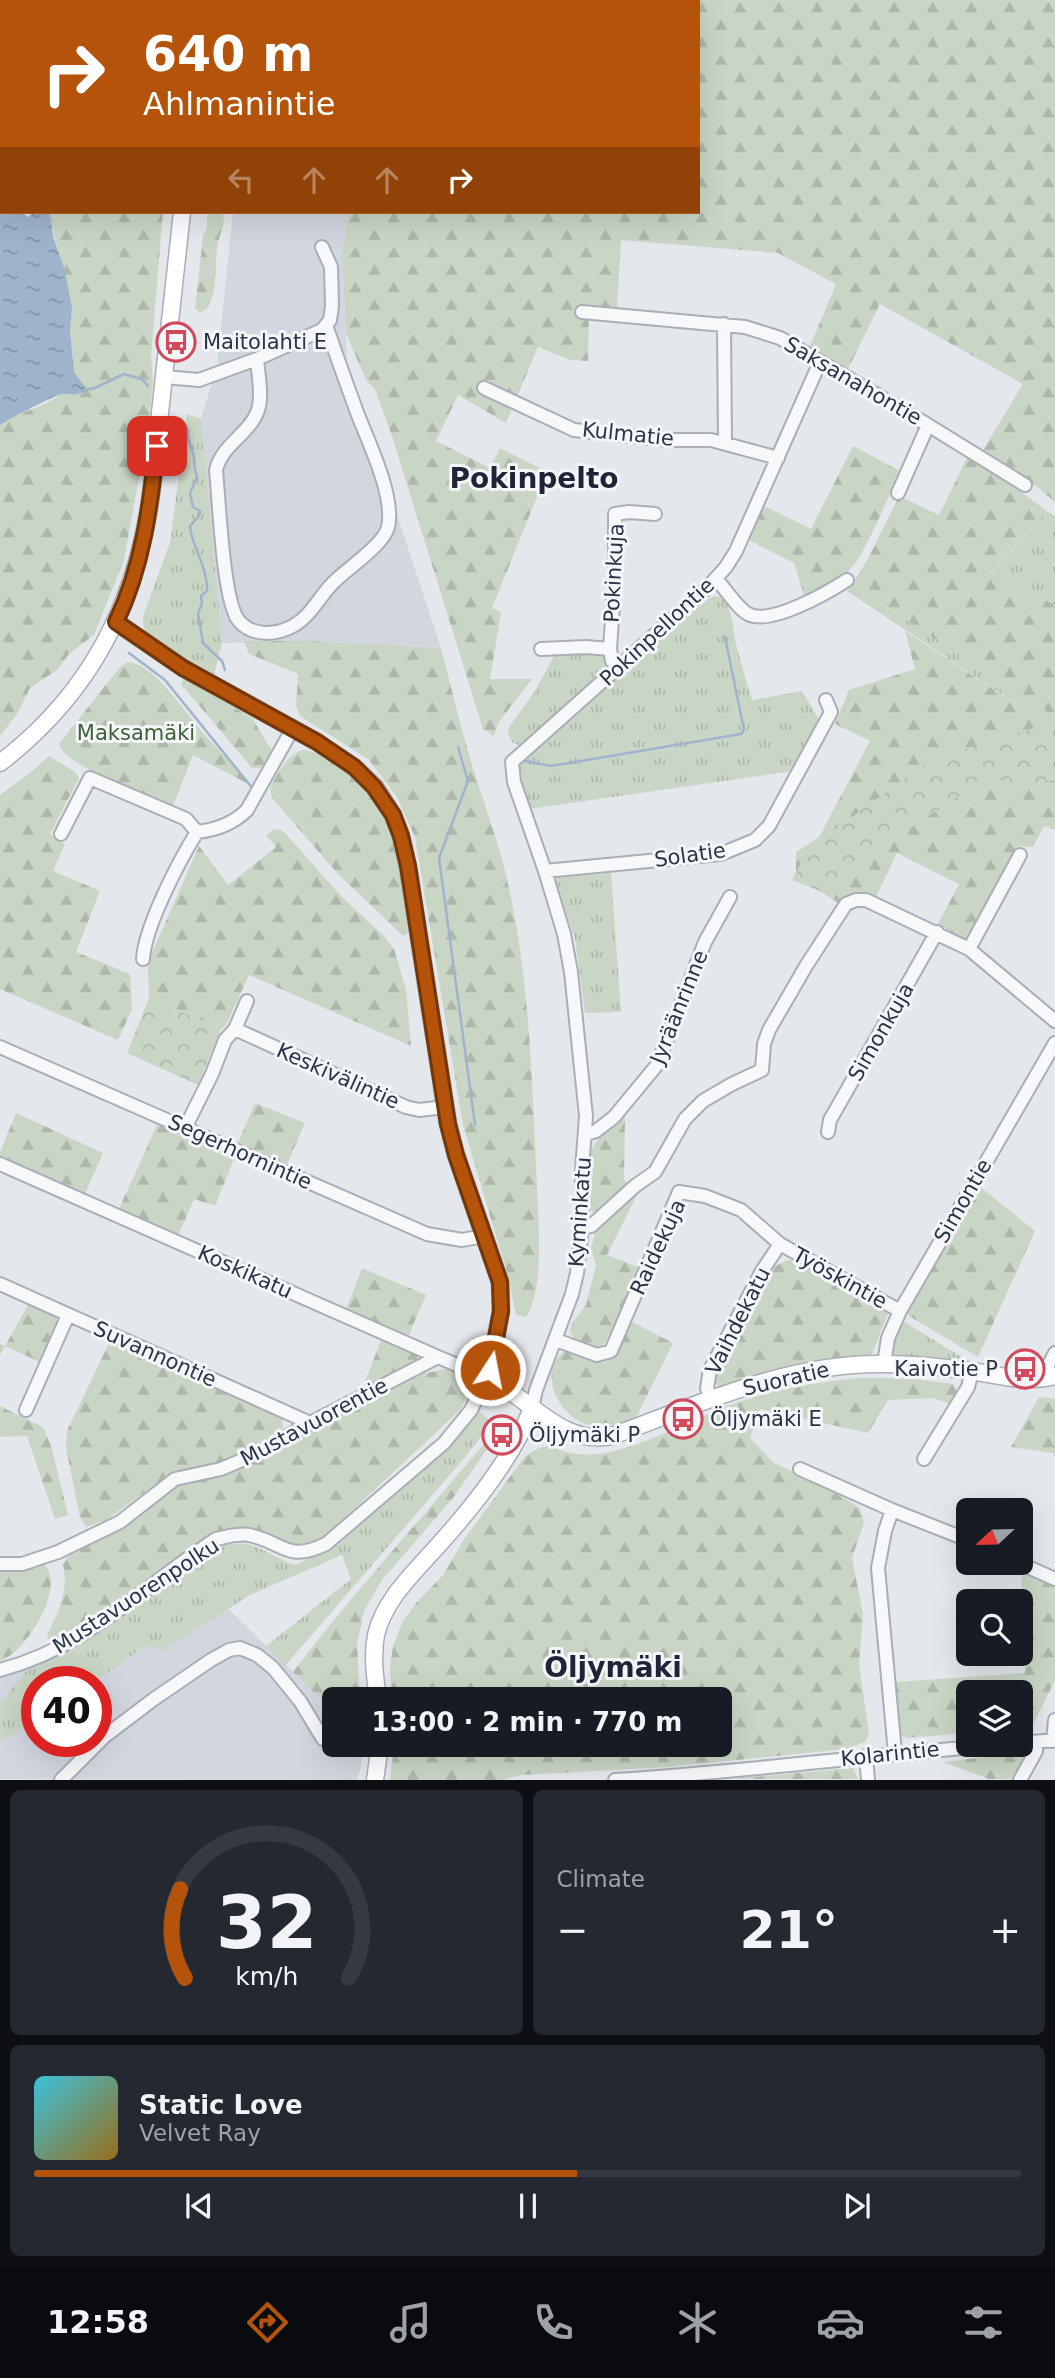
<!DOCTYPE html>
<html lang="en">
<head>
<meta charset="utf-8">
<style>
  body { margin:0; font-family:"DejaVu Sans",sans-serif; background:#242831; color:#f1f3f6; height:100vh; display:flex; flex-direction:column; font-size:26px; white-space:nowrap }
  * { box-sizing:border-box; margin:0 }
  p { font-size:23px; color:#9ea1a6 }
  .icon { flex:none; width:38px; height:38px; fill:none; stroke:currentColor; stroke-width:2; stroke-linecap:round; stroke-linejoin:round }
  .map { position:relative; height:1780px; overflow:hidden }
  .side { display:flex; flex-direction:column; gap:10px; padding:10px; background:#0d0f14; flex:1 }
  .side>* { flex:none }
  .top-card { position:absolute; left:0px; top:0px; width:700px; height:214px; box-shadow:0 7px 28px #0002; background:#b45309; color:#fff; overflow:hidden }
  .needle { width:46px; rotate:248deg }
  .fabs { position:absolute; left:956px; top:1498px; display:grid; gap:14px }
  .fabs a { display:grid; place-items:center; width:77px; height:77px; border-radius:10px; background:#171b24; box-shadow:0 7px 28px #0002; font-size:35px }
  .speed { position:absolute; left:21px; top:1666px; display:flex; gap:14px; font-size:35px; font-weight:700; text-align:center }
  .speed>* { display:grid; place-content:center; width:91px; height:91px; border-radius:50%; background:#171b24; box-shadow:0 7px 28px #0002; line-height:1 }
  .speed .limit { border:10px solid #d22; background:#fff; color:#111 }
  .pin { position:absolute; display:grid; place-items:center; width:60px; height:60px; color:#fff; margin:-30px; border-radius:14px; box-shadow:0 4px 10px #0006 }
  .me { position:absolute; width:77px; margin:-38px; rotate:11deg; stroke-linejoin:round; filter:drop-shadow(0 0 5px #0008) }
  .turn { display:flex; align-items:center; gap:24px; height:147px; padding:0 28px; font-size:32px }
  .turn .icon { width:91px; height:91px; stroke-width:2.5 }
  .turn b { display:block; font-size:49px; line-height:60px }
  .lanes { display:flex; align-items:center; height:66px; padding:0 28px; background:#0003; justify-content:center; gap:35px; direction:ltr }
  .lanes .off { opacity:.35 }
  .big { font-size:52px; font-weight:800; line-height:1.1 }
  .side .widget { flex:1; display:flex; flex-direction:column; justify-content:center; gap:10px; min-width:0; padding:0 24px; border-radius:10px; background:#242831 }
  .side .dial { align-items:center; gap:0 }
  .dial svg { height:182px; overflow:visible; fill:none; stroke:#363941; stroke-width:7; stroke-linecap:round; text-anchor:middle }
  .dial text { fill:#f1f3f6; stroke:none }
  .song { display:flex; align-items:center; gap:21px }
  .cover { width:84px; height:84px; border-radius:10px; background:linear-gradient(135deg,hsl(190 70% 55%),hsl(40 70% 35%)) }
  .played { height:7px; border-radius:4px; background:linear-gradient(90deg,#b45309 55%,#363941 55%) }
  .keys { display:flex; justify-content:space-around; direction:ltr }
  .heat { display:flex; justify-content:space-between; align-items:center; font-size:38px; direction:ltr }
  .side .tiles { flex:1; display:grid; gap:10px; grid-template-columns:1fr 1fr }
  .widget:last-child { grid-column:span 2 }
  .trip { position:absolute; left:322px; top:1687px; width:410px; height:70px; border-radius:10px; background:#171b24; box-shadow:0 7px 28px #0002; font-weight:800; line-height:70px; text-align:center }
  .tabs { display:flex; height:112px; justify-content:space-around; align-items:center; background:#090b0e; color:#9ea1a6 }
  .tabs .icon { width:49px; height:49px }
  .tabs .selected { color:#b45309 }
  .tabs b { font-size:32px; color:#f1f3f6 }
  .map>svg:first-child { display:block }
  .built { fill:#d2d6de; fill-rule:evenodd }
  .grass { fill:url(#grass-tufts) }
  .forest { fill:url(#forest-firs) }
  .park { fill:url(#park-crowns) }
  .water { fill:url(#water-ripples) }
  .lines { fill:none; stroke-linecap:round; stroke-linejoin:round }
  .stream { stroke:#9fb4cc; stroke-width:2.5 }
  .street-casing { stroke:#a9aeb7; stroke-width:16 }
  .secondary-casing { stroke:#a9aeb7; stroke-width:19 }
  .street { stroke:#f7f8fa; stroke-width:12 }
  .secondary { stroke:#fff; stroke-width:16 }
  .rail { stroke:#7d8696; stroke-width:2.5; stroke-dasharray:3.5 7; stroke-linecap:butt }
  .route-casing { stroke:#753606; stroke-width:18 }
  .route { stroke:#b45309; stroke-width:12 }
  .labels { text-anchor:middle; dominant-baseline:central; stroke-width:6; stroke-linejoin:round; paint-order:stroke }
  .poi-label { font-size:21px; fill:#2b3445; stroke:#f4f6f9; text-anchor:start }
  .street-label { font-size:21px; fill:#2b3445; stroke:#f4f6f9 }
  .park-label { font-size:21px; fill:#3f6138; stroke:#f4f6f9 }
  .district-label { font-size:28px; font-weight:bold; fill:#1d2536; stroke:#f4f6f9 }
</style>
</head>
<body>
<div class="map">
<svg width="1055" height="1780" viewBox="0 0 1055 1780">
  <defs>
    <pattern id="grass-tufts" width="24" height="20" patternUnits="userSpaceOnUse" patternTransform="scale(1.75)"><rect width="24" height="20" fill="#c9d6c5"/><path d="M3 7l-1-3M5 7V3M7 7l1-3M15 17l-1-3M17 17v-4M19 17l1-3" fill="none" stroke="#adb8ab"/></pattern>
    <pattern id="forest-firs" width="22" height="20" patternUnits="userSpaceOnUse" patternTransform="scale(1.75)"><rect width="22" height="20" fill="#c9d6c5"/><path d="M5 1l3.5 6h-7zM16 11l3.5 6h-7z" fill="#adb8ab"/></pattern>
    <pattern id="park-crowns" width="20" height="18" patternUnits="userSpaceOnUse" patternTransform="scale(1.75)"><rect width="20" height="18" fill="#c9d6c5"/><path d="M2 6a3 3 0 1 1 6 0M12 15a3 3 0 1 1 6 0" fill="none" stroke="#adb8ab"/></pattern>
    <pattern id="water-ripples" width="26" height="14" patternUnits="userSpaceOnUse" patternTransform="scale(1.75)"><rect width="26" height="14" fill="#9fb4cc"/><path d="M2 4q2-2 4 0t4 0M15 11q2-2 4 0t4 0" fill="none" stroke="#8293a7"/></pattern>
  </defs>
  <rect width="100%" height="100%" fill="#e4e7ec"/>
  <path class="built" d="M233 212H349L342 253 347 363 441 648 309 641 222 643 201 419 217 366Z
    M209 1590 334 1712V1745H363L361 1768 357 1780 0 1779V1676L65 1654ZM37 1682H96V1741H37Z"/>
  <path class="grass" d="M187 414 201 419 222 643 214 674 206 671C190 661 158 648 147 633 143 628 143 623 143 616L170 543Z
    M1047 511 1055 516V605L991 574Z
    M852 585 1051 713 1055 717V730L847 591Z
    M714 596 723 598C733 612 732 624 735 640 740 660 746 680 752 700L802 691 821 723 793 771 529 809 519 771 521 761 707 600Z
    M559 652 605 654 608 662 603 676 527 740 519 745 513 743 508 734 509 727 533 694 554 656Z
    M611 873 621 1012 585 1013 575 939 555 881 556 878Z
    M901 1320 960 1356 969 1360 966 1364 892 1360 890 1341Z
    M479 1411 492 1422 466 1456 285 1666 266 1646 351 1579 342 1555 250 1595 162 1651 146 1645 95 1682H37V1716L0 1743V1703L26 1672 73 1647 216 1548C252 1535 264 1554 295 1565L339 1544 459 1436Z"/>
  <path class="forest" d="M404 0H1055V502L1022 474 983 450 1023 384 880 304 848 369 810 346 836 284 778 253 621 240 617 309 589 308 588 361 570 360 538 347 506 423 458 395 436 441 490 468 500 448 547 472 492 608 501 612 490 679H532L498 723 494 736 483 729 392 436 375 389 366 380 346 333 342 253 349 212H698V2H404Z
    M50 212H163L151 356 153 383 148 428 124 560 94 635 69 654 57 670 30 688 17 714 0 736V425C16 412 49 406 61 393 79 374 72 354 70 332 69 323 73 314 71 306 66 274 54 244 50 212Z
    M211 212H222C226 223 222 228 219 239 214 259 218 281 211 301 209 307 206 310 200 312L195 309 203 236 207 227V217Z
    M853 446 900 471C887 499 867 552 847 573 835 585 820 592 805 599L794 563 747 539 764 506 811 529Z
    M969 454 1047 511 991 573 1055 605V717L852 585 869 557 899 496 939 515Z
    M905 631 1055 730V830L1044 826 1033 847 1018 846 970 935 964 940 938 924 959 884 897 853 876 897 851 894 840 904 796 876V852L819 837 870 741 835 724 849 690 915 669Z
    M244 641H309L441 648C450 682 458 717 468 751 480 793 497 836 507 879 530 979 532 1084 537 1186 538 1220 545 1289 526 1317L516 1315 508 1276 463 1125 415 837 397 797 369 760 300 716 296 705 298 674 249 654Z
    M128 662C157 666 184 712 203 733 219 751 236 768 252 786L193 755 173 806C152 797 63 765 59 744L120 667Z
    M184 678 252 718 272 751 263 768H252L181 684Z
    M302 750C319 751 333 761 346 771 401 812 403 870 408 933L403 936 337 873 272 798 270 787C278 773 286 756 302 750Z
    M49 756 75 772 79 778 50 834 65 844 53 871 100 891 76 952 130 974 132 1009 118 1040 0 989V795L30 773Z
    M279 829 285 833 342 897 384 936 394 949 406 989 411 1046 249 975 226 1025 221 1029 149 998 148 962 199 846 228 885 276 847 266 835 273 830Z
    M255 1103 305 1123 287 1164 238 1143Z
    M16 1113 103 1153 85 1194 0 1157V1152Z
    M625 1116 624 1180 629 1184 596 1213 590 1210 591 1150 598 1139Z
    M158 1123 234 1159 215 1206 194 1199 178 1236 118 1211Z
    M643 1183 607 1255 643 1269 604 1344 593 1348 575 1341 570 1331 572 1323 586 1305 596 1265 591 1248 595 1233Z
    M979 1186 1035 1231 978 1357 909 1316 905 1310Z
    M788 1260 796 1261 888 1313 872 1354 868 1358 720 1388 713 1380 716 1367 766 1274 773 1267Z
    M362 1268 426 1295 408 1337 346 1310Z
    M29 1303 54 1315 57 1320 42 1363 5 1346 0 1355V1344L5 1346Z
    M630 1321 673 1343 635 1420C619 1424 604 1430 586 1424 558 1415 535 1369 567 1350L604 1363 612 1359Z
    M382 1338 416 1353 418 1361 362 1389Z
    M110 1341 282 1419 283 1428 245 1451 216 1463 169 1475 106 1520 86 1527 80 1517 66 1448 67 1431Z
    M450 1368C467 1381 472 1391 460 1410L327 1534C320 1539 311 1545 303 1546 281 1550 263 1528 241 1528 225 1529 209 1538 195 1545L71 1636 54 1643 50 1642 47 1635C59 1611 69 1592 63 1564L68 1557 136 1520 180 1483 233 1471 422 1374Z
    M856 1378H907L953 1384 957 1391 951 1404 932 1398 888 1400 868 1433 760 1409 750 1438 774 1463 818 1483 860 1508 864 1523 852 1558 863 1614 859 1664 869 1735 865 1742 846 1749 667 1767 521 1775 501 1780H390L394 1745H719V1699H392L390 1667 393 1646 403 1621 417 1602 443 1575 465 1538 523 1459C548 1437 552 1451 577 1454 585 1455 596 1455 604 1453 648 1445 688 1421 730 1405 770 1390 814 1383 856 1378Z
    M1039 1397 1055 1399V1456L1053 1453 1011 1447Z
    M0 1406 43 1427 52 1449 68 1515 55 1519 27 1436 0 1437Z
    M496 1429 497 1435 453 1498 382 1580 364 1611 357 1644 360 1699H334V1712L293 1672C357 1588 429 1511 496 1429Z
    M44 1564C67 1587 26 1653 0 1661V1571L19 1569Z
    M1021 1571 1055 1587V1680L1035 1721 1029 1727 1020 1730V1692H968V1733L906 1738 900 1735 895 1682 1025 1673Z
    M1018 1753 1024 1758 1011 1779H989L943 1762Z
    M853 1768 858 1779H731Z"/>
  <path class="park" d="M1055 722V780L1015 789 1001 780 967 791 846 870 822 892 792 880 809 848 932 759Z
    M149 998 221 1029 198 1085 127 1053Z"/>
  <path class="water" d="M0 181 2 183V212H21L28 217 34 212H50L53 236 65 271 72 308 70 331 74 372 85 387 84 392C71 397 72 393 62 394 55 395 7 420 0 425Z"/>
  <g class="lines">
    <path class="stream" d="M84 390 95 388 124 374 142 379 148 386
      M183 422 188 430C186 442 194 448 194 460 195 467 194 469 197 477L190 493 193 507 200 511 199 516 190 526C192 549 208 567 207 591L201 596 202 604 198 613 203 643 222 661 225 670
      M129 653 165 680 253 789
      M458 747 468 781 439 858 475 1125
      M525 761 551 766 741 734 744 730 725 637"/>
    <g class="street-casing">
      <path id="street" d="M134 2 135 0
        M0 107H2
        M582 312 745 327 780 338 928 425 1025 485
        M724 324 725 443
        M257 359C258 374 263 396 258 410 250 434 222 444 216 470 219 499 223 603 239 621 253 637 276 635 293 626 311 616 319 597 333 583 346 569 384 545 388 527 395 497 369 443 358 415 347 385 336 355 326 325
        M164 377 199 380 257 359 322 330 330 320 332 306 331 267 322 247
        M484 388 574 430 668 440H711L778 458
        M898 493 928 425
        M716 579C726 589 738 610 750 615 773 624 827 593 847 580
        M541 649 586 647 610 649
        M618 669 612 661 610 649 615 574V514L629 512 655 514
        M61 834 90 778 186 819 197 832
        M545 871 721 854 755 840 769 826 831 712 826 700
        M969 949 1020 855
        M143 959C145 926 179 861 197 832 216 830 233 824 247 810L293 728
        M235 1029 406 1107 419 1110 445 1107
        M0 1047 427 1234 462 1240 484 1236
        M185 1128 212 1074 225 1040 235 1029 247 1001
        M828 1132 830 1120 937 932
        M586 1134 596 1131 614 1117 657 1065 705 942 730 897
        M0 1164 438 1357 481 1375 491 1377
        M582 1228 591 1226 635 1186 655 1172 685 1119 703 1101 732 1084 762 1070 764 1044 769 1030 806 966 846 904 856 900H866L969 949 1055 1021
        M0 1284 310 1423
        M556 1340 597 1355 611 1351 679 1192 705 1196 741 1210 780 1244 900 1311
        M884 1364 888 1338 900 1311 1055 1043
        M1048 1378 1047 1368 1055 1353
        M711 1399 707 1388 710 1370 762 1271 780 1244
        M532 1408 536 1390 572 1294 577 1273 582 1228V1170L586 1116 571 972 564 934 545 871 514 782 512 762 707 588 726 567 736 551 820 362
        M26 1410 68 1315
        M924 1459 968 1387 972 1371
        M800 1469 892 1510 968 1540
        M892 1510 885 1531 878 1568 895 1753
        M1019 1563 1055 1579
        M0 1564H22L58 1552 120 1522 175 1479 221 1469 256 1454 310 1423 438 1357
        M0 1670C88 1647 142 1587 216 1539 227 1537 237 1533 249 1535 284 1542 286 1563 326 1544L444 1443 471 1410 483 1384 491 1377
        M1053 1741 1055 1720
        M1020 1743 1055 1740
        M866 1756 868 1780
        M61 1780 105 1736 154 1699 211 1660 229 1650 240 1648 257 1655 273 1668 300 1701 323 1739
        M615 1780C743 1772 871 1755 999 1745
        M1020 1780 1036 1751V1742"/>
    </g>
    <g class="secondary-casing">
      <path id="secondary" d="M206 2 207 0
        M116 622 183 668 317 742 354 767 375 787 393 815 401 836 408 867 448 1124 456 1155 500 1282 501 1311 490 1370 491 1377 497 1383C533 1403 565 1446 612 1436 699 1404 790 1362 885 1364 913 1364 942 1367 970 1371 999 1375 1026 1384 1055 1376
        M0 763C90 694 135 606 151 495L182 212
        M378 1699C375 1678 372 1656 376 1635 385 1597 418 1569 443 1540 476 1503 514 1455 532 1408
        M375 1780 380 1745"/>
    </g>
    <use href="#street" class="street"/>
    <use href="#secondary" class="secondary"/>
    <path class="rail" d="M268 2 271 0
      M0 119 2 118"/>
  </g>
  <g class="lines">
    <g class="route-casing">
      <path id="route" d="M157 446C150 507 143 566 116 622L183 668 317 742 354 767 374 787 393 815 401 836 408 866 448 1124 456 1155 500 1282 501 1311 490 1370"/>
    </g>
    <use href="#route" class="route"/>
  </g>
  <defs>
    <g id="bus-ring" transform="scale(2.0125)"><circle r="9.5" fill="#f4f6f9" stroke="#d1495b" stroke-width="1.5"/><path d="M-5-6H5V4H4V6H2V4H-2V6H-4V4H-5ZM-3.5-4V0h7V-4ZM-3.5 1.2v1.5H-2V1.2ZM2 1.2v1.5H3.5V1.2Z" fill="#d1495b"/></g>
  </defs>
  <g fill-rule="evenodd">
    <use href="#bus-ring" x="176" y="342"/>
    <use href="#bus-ring" x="1025" y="1369"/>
    <use href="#bus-ring" x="683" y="1419"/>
    <use href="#bus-ring" x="502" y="1435"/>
  </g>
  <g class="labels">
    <g class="poi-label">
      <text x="203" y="342">Maitolahti E</text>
      <text x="998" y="1369" text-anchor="end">Kaivotie P</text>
      <text x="710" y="1419">Öljymäki E</text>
      <text x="529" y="1435">Öljymäki P</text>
    </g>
    <g class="street-label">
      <text transform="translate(853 381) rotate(30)">Saksanahontie</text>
      <text transform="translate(628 434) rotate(6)">Kulmatie</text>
      <text transform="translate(614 573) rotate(-87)">Pokinkuja</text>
      <text transform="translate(657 632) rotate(-43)">Pokinpellontie</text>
      <text transform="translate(690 855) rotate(-8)">Solatie</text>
      <text transform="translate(679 1007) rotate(-68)">Jyräänrinne</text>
      <text transform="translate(881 1032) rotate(-60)">Simonkuja</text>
      <text transform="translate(338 1076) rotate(24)">Keskivälintie</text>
      <text transform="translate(240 1152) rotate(24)">Segerhornintie</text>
      <text transform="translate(963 1201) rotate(-60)">Simontie</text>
      <text transform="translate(580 1212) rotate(-86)">Kyminkatu</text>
      <text transform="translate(658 1247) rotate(-65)">Raidekuja</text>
      <text transform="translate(245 1272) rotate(24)">Koskikatu</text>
      <text transform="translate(840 1278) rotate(29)">Työskintie</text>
      <text transform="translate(738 1321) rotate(-63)">Vaihdekatu</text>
      <text transform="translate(155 1354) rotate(24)">Suvannontie</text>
      <text transform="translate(786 1379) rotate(-13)">Suoratie</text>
      <text transform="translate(314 1422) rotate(-28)">Mustavuorentie</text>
      <text transform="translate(136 1596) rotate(-33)">Mustavuorenpolku</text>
      <text transform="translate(890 1754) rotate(-6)">Kolarintie</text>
    </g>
    <g class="park-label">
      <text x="136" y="733">Maksamäki</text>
    </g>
    <g class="district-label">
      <text x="534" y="478">Pokinpelto</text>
      <text x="613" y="1667">Öljymäki</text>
    </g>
  </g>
</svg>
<div class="fabs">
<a><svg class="needle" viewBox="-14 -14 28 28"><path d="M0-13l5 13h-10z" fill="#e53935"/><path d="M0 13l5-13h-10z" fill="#9ea1a6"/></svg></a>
<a><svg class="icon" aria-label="search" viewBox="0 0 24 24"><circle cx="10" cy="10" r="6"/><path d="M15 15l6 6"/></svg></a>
<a><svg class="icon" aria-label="layers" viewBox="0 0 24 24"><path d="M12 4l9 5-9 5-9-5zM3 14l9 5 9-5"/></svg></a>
</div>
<div class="speed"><div class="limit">40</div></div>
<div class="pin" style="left:157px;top:446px;background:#d93025"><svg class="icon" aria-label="arrive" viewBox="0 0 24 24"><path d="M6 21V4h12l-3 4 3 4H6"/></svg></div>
<svg class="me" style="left:490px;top:1370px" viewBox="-20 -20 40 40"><circle r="17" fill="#b45309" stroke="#fff" stroke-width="3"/><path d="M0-11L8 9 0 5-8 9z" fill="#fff"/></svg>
<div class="trip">13:00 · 2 min · 770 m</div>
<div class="top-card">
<div class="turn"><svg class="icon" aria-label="right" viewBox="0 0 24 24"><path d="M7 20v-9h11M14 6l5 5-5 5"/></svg><div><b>640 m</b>Ahlmanintie</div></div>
<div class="lanes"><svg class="icon off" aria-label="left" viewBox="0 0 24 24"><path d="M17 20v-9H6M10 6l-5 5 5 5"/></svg><svg class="icon off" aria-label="ahead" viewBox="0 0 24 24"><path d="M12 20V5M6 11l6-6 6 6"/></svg><svg class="icon off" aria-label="ahead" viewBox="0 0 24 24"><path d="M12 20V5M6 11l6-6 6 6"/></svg><svg class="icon" aria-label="right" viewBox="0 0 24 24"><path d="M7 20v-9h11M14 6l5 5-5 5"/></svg></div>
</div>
</div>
<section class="side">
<div class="tiles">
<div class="widget dial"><svg viewBox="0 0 100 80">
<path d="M14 69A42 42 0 1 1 86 69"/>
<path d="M14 69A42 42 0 0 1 12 30" stroke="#b45309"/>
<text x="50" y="56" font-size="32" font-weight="700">32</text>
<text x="50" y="72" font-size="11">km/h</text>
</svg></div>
<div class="widget"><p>Climate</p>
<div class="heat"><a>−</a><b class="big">21°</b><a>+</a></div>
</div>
<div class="widget">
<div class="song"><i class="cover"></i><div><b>Static Love</b><p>Velvet Ray</p></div></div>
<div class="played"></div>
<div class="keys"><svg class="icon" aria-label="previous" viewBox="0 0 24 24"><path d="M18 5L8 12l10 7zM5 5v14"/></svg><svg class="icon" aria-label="pause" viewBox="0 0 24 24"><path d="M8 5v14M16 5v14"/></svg><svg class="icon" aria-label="next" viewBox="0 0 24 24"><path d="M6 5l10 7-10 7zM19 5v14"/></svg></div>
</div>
</div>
</section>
<nav class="tabs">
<b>12:58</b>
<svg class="icon selected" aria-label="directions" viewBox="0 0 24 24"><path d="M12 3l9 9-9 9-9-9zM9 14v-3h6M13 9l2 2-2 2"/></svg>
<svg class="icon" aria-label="music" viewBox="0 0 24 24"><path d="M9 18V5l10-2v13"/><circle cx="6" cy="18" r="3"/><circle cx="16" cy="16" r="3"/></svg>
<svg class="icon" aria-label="phone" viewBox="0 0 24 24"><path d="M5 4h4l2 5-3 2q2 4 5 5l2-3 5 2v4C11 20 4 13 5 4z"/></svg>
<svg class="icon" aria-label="climate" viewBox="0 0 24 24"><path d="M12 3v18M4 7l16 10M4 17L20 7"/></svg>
<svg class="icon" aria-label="car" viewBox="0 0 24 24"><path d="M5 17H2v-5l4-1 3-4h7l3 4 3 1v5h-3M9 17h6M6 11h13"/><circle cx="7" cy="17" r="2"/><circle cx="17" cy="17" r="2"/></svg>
<svg class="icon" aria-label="filters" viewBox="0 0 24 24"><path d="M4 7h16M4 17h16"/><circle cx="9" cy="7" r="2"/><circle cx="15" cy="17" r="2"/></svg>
</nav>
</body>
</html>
